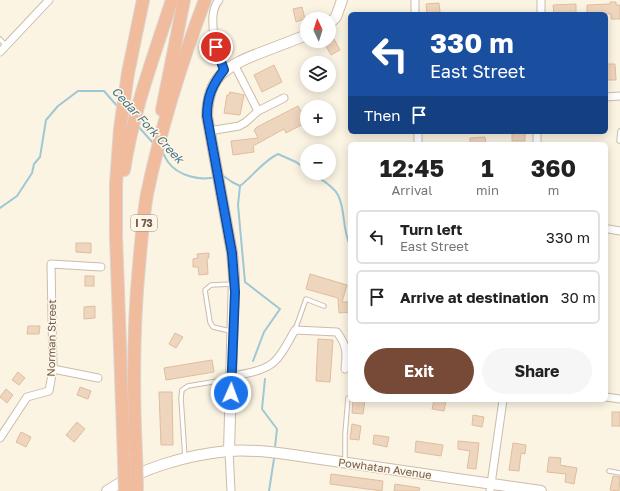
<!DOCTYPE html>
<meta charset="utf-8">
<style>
:root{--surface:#fff;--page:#f6f6f6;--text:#222;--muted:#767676;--line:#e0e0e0;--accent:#764a36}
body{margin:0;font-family:"Golos Text",sans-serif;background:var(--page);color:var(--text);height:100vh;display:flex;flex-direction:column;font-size:15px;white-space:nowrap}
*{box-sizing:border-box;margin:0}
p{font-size:13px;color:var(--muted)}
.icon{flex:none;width:22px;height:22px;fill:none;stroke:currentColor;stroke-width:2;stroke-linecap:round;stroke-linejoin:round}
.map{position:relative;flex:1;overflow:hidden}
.side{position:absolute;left:348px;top:142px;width:260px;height:260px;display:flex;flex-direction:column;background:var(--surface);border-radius:6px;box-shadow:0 2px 10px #0003}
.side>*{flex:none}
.top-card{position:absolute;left:348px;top:12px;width:260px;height:122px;border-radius:6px;box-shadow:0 2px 10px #0003;background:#1a4fa0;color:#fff;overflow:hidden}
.needle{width:26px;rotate:356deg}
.fabs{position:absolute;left:300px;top:12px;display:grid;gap:8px}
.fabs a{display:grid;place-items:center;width:36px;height:36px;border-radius:50%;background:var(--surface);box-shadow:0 2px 10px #0003;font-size:20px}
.pin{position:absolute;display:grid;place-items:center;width:34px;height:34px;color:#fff;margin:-17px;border:2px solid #fff;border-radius:50%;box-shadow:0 1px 4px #0007}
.me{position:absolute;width:44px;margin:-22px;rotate:2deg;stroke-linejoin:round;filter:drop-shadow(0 0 3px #0008)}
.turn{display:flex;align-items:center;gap:14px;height:84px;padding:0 16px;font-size:18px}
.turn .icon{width:52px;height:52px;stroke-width:2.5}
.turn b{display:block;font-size:28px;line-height:34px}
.then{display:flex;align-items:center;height:38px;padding:0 16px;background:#0003;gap:8px;font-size:15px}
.eta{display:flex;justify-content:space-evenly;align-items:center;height:68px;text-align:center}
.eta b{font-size:24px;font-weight:700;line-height:28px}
.cta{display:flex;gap:8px;margin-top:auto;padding:8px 16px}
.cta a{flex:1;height:46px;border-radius:24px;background:var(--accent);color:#fff;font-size:16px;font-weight:700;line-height:46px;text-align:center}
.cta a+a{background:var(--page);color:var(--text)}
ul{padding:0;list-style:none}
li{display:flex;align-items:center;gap:12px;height:54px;margin:0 8px 6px;padding:0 8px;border:2px solid var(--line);border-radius:6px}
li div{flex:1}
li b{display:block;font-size:15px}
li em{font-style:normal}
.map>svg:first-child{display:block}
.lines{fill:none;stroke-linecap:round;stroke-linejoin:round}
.stream{stroke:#a0c7d4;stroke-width:2}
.building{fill:#eed5bd;stroke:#e0bd9e}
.lane-casing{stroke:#cbbcaa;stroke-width:5.5}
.street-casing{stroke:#cbbcaa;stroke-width:9}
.secondary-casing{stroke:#cebca9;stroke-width:12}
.highway-casing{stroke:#dad5d0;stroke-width:14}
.lane{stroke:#fff;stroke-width:3.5}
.street{stroke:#fff;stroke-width:7}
.secondary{stroke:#fff;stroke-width:10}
.highway{stroke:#f1bb9e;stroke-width:12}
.highway-bridge-casing{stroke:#dad5d0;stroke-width:14;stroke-linecap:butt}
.highway-bridge{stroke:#f1bb9e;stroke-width:12}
.route-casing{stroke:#114b97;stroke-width:10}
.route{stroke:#1a73e8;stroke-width:7}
.labels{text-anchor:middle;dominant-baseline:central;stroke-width:3;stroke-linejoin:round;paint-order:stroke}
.shield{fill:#fef7e9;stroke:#9b8a7a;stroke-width:1}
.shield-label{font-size:10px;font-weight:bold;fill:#715c4b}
.street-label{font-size:11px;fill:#715c4b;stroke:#fef7e9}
.water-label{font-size:12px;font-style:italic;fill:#477483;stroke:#fef7e9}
</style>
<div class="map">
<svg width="620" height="491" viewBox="0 0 620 491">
<rect width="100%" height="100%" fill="#fbf4e3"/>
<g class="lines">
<g class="stream">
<path d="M137,125L154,144"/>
<path d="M162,151C164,155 166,159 168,162C178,176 200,181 216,177"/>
<path d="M312,173C320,179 334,186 338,195C346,211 342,230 350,245"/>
<path d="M222,175L232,182L240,186C253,176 263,161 278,154L296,162L307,170"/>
<path d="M240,186L238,205L245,282L280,309L264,332L253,361"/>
<path d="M0,208L17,196L32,173L34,164L40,157L46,120L58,106L78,91H104L118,107"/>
<path d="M265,379L262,409L277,429L275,447"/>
<path d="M269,491L274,459"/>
</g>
</g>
<g class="building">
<path d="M610,2H616V5H620V19H611V14H587V5L610,4Z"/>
<path d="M439,3L440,12L427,13L426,4Z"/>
<path d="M576,4V14H554L553,5Z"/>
<path d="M302,7L305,19L296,22L293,9Z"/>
<path d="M334,39L340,50L331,55L325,44Z"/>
<path d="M606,64H615L616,80H606Z"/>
<path d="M274,65L282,82L262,92L254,75Z"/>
<path d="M230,92L244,95L240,115L224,113L227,95H229Z"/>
<path d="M298,106L307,122L286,133L284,129L253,146L254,152L233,155L231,141L258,138L254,130L257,127Z"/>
<rect x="512" y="132" width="13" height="9"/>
<path d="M485,137L486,143L484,144H470V138Z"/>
<path d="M76,243H91V253L76,252Z"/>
<path d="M209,253V258H207L208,274L199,275L198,267H193V259L198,258L197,254Z"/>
<path d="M310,274L347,285L342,302H350V312L339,313L338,298L306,289Z"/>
<rect x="85" y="276" width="9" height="10"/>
<path d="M95,306V318L84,319V307Z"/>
<path d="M28,326H40L39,334H27Z"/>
<path d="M175,333L183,337L176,348L169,344Z"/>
<path d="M318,339L333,340L330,382L316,381Z"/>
<path d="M212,360L214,372L166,380L164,368Z"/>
<path d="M18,372L25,378L19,385L12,380Z"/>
<path d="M80,387L91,391L88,399L77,395Z"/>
<path d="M6,389L13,395L7,403L0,397Z"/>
<path d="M159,392H172L173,445H161Z"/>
<path d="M353,400H365L363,414L352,413Z"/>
<path d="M434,400H446L444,411L432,409Z"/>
<rect x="612" y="412" width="8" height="14"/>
<path d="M473,415L484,417L482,427L472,425Z"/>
<path d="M77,422L85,429L74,442L66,435Z"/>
<path d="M352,424L361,426L359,440L350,439Z"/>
<path d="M21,432L31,437L26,447L16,442Z"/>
<path d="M374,435L389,437L387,447L373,444Z"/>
<path d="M416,441L443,445L441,456L415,452Z"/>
<path d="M458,441L479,443L476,469L467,468L470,451L458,449Z"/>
<path d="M513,443L526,445L525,454L521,453L519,471L509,470Z"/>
<path d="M549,457L561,458L560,465L577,468L574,484L565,482L566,474L547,472Z"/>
<path d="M331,474L383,481L382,491L330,484Z"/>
<path d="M613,476L620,477L619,491L610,490Z"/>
<path d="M395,484L420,488L419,491H394Z"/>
</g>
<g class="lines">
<g class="lane-casing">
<g id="lane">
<path d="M0,39L6,46"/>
<path d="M619,141L620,131"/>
<path d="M295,330L306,299L324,306"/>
<path d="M230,331L213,327L210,322L205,290L211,285L233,284"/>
<path d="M185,458L181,398L182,390L188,386L230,379"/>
<path d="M345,461V434L348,398L350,397"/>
<path d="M609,471L620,473"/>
</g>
</g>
<g class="street-casing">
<g id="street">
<path d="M219,0C205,16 218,53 224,70"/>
<path d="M415,0V14"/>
<path d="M541,14V0"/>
<path d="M0,52L49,0"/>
<path d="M234,64L258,111"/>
<path d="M606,97L620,96"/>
<path d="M209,131L239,126L246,122L258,111L284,98"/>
<path d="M418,132V144"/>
<path d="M537,144V132"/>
<path d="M609,229L620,231"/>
<path d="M53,369L98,378"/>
<path d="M232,376C245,374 264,371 274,362C283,354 289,340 295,330L337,332C347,346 347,352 345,369"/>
<path d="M606,397L620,399"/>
<path d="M0,438L27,397L49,391L53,369L51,264L101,267"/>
<path d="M229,451L231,491"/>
<path d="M490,491L503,400"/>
</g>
</g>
<g class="secondary-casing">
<g id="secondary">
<path d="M329,24L336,17L342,0"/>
<path d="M229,451L234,276L232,253L207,116C208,76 226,66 260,53C276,47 291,41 307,35"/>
<path d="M107,491C141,468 187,455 228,451C249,449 272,452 293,455L541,491"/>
</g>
</g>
<g class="highway-casing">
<g id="highway">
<path d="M162,110L184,0"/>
<path d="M124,170C133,111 154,56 172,0"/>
<path d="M136,454C133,391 133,329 139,266C141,243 143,218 147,194C161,128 181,63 205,0"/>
<path d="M124,459L116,236V184L120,129L128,73L143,0"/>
</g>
</g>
<use href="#lane" class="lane"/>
<use href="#street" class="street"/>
<use href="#secondary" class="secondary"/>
<use href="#highway" class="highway"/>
<g class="highway-bridge-casing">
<g id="highway-bridge">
<path d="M136,454L137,491"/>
<path d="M124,459L125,491"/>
</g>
</g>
<use href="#highway-bridge" class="highway-bridge"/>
</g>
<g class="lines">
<g class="route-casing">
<path id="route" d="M216,47L224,70C212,85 207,97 207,116L232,253L235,292L231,393"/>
</g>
<use href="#route" class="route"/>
</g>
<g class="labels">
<rect class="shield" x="131" y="215" width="26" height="16" rx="3"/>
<g class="shield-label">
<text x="144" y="223">I 73</text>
</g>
<g class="street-label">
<text transform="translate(51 338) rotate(-89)">Norman Street</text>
<text transform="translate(385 468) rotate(8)">Powhatan Avenue</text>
</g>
<g class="water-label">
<text transform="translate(148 125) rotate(47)">Cedar Fork Creek</text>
</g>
</g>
</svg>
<div class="fabs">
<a><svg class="needle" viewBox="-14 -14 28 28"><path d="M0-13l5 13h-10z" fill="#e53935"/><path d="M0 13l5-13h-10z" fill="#767676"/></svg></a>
<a><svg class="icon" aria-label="layers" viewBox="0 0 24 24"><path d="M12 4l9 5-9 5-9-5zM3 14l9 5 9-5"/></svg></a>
<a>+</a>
<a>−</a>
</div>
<div class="pin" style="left:216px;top:47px;background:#d93025"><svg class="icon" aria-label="arrive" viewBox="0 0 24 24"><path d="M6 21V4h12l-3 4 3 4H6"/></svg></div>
<svg class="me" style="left:231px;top:393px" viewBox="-20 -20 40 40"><circle r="17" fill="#1a73e8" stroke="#fff" stroke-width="3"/><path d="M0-11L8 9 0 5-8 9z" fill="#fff"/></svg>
<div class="top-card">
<div class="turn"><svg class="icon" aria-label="left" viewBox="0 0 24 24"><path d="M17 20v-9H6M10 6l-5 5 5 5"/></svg><div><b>330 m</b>East Street</div></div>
<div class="then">Then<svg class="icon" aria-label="arrive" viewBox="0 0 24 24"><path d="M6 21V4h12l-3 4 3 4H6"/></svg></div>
</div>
<section class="side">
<div class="eta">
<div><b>12:45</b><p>Arrival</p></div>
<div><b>1</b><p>min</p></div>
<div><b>360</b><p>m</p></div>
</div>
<ul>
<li><svg class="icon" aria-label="left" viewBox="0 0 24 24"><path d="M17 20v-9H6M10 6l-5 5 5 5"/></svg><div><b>Turn left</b><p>East Street</p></div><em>330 m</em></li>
<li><svg class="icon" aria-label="arrive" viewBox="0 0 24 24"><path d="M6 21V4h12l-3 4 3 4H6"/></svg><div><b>Arrive at destination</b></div><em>30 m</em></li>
</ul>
<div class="cta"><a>Exit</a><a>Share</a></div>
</section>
</div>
